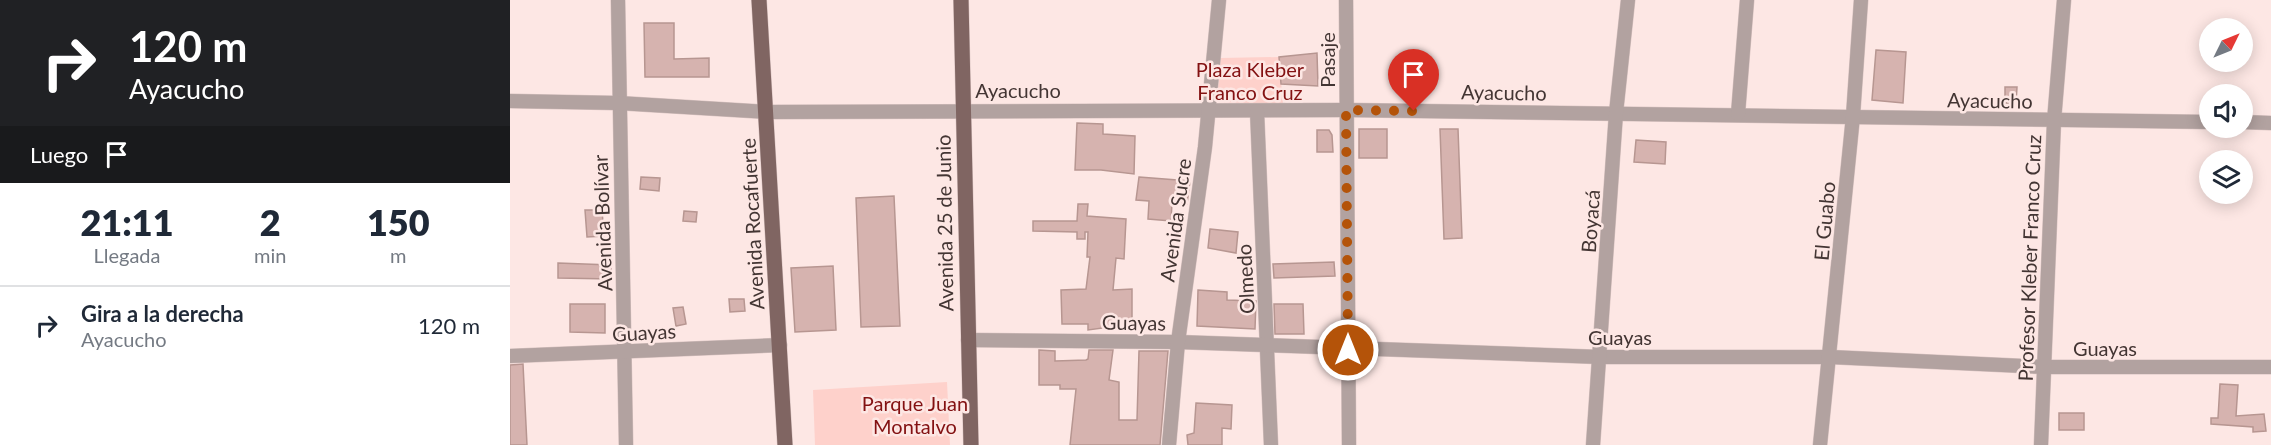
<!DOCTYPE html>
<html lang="es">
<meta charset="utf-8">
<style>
:root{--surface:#fff;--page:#f6f6f7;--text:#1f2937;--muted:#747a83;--line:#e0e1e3}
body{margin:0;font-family:Lato,sans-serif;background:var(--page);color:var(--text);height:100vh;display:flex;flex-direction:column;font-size:22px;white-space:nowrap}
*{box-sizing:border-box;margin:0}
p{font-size:20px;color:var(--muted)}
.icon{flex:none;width:33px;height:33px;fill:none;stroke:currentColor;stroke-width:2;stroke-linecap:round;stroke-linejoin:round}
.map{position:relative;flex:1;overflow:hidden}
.drawer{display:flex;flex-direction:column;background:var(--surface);width:510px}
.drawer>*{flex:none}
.banner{background:#202124;color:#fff;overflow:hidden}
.needle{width:39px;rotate:47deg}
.fabs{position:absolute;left:1689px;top:18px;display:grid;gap:12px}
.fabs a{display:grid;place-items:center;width:54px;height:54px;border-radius:50%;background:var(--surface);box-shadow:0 3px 15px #0003;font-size:30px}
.pin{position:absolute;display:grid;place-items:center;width:51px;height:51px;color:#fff;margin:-62px -26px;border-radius:50% 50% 50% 0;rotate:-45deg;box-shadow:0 0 6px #0007}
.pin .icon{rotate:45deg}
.me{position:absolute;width:66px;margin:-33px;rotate:0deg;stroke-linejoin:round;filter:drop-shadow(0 0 4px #0008)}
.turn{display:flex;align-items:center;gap:21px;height:126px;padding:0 30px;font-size:27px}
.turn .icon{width:78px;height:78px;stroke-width:2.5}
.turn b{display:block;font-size:42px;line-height:51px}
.then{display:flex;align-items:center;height:57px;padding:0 30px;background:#0003;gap:12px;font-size:22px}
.eta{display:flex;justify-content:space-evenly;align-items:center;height:102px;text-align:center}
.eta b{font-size:36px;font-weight:800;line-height:42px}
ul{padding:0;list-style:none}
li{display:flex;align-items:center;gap:18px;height:78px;padding:0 30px;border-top:2px solid var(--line)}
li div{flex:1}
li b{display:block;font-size:22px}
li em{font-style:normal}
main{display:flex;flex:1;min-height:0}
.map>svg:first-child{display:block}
.green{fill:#fed1cb}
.building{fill:#d6b3af;stroke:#b79691;stroke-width:1.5}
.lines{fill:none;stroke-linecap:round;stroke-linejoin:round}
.street-casing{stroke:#d8c3c1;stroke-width:15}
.primary-casing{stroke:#d8c3c1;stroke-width:16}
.street{stroke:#b2a2a0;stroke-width:14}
.primary{stroke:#806562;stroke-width:15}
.route{stroke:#b45309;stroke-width:10;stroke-dasharray:0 18}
.labels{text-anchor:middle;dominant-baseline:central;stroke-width:5;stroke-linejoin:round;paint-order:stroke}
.street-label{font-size:20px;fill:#433533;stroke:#fde7e4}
.park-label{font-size:20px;fill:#831112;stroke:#fde7e4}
</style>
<main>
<section class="drawer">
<div class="banner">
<div class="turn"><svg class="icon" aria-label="right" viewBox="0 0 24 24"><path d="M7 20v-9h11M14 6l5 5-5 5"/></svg><div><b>120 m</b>Ayacucho</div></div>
<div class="then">Luego<svg class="icon" aria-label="arrive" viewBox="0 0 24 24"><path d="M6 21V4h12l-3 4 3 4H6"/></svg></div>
</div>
<div class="eta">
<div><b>21:11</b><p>Llegada</p></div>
<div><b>2</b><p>min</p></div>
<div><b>150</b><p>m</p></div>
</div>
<ul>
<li><svg class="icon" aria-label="right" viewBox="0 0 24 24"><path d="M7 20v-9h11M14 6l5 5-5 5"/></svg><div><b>Gira a la derecha</b><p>Ayacucho</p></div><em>120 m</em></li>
</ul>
</section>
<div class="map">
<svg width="1761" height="445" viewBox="0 0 1761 445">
<rect width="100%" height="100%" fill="#fde7e4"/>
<g class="green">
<path d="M769,57L773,104L707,102L710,58Z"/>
<path d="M437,382L440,445H305L303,390Z"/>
</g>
<g class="building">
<path d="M134,23H164V59L199,58V77H135Z"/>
<path d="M1366,50L1396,52L1393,103L1362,100Z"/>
<path d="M807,53L808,86L771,84L769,57Z"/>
<path d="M1495,87H1507L1506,103H1495Z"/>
<path d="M567,123L593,124V134L625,136L624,174L591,170H565Z"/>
<rect x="849" y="129" width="28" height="29"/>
<path d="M930,129H948L952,238L934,239Z"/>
<path d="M807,130H819L822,135L823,152H807Z"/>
<path d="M1126,140L1156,142L1155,164L1124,162Z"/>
<path d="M131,177L150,178L149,191L130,189Z"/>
<path d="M629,177L680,181L677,204L662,203L661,221L638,219L639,201L626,200Z"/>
<path d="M384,196L390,326L351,327L346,198Z"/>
<path d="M568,204H578L577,216L616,219L614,259L606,258L603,290L622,289V324L578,330V324H552L551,290L576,289L580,257H577L578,232H575V239H567V232L523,231V221H567Z"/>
<path d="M75,210H92L94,236L77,237Z"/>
<path d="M174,211L187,212L186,222L173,221Z"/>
<path d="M700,229L728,232L726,253L698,248Z"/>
<path d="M824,262L825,276L764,278L763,264Z"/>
<path d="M48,263L101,265V279L48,278Z"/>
<path d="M323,266L326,330L285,332L281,268Z"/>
<path d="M688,290L717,292V300L746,301L745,329L687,326Z"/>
<path d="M219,299H234L235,311L220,312Z"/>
<path d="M60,304H95V333L60,332Z"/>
<path d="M764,304H793L794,334H765Z"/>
<path d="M173,307L176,324L166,326L163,308Z"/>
<path d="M529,350L545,351V361L576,360L578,359L579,350H603L599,380L609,382V420H627L629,351H658L650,445H560L566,389H550V385H529Z"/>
<path d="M13,364L17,445H0V365Z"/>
<path d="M1710,384L1728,385L1726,416L1754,414L1756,431L1743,432V427L1701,424V418H1708Z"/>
<path d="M686,403L722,405L721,429L712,428V445H678L677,435L684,433Z"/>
<rect x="1549" y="413" width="25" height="17"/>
</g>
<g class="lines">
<g class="street-casing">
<g id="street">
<path d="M108,0L116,445"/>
<path d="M836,0L839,445"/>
<path d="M0,101L108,103L257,112L836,110L1700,122"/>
<path d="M747,111L761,445"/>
<path d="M1228,114L1237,0"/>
<path d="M1732,122L1761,123"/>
<path d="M458,340L668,342L1090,357H1320L1535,367H1761"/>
<path d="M0,356L270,345"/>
<path d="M659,445L668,342L695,147L709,0"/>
<path d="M1083,445L1106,113L1118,0"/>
<path d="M1310,445L1343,116L1351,0"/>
<path d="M1531,445L1544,121L1554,0"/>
</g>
</g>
<g class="primary-casing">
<g id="primary">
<path d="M249,0L275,445"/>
<path d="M451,0L461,445"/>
</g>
</g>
<use href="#street" class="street"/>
<use href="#primary" class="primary"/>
</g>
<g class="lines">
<path class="route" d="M838,350L836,110L904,111"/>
</g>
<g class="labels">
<g class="street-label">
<text transform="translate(817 60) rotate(-90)">Pasaje</text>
<text x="508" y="90">Ayacucho</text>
<text transform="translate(994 92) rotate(1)">Ayacucho</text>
<text transform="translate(1480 100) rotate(1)">Ayacucho</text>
<text transform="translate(665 220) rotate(-82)">Avenida Sucre</text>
<text transform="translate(1080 221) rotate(-86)">Boyacá</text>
<text transform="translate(1314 221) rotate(-85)">El Guabo</text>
<text transform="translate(92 223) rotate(-92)">Avenida Bolívar</text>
<text transform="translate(434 223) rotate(-91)">Avenida 25 de Junio</text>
<text transform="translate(242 224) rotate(-93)">Avenida Rocafuerte</text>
<text transform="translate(1519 258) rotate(-88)">Profesor Kleber Franco Cruz</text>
<text transform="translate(735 279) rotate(-93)">Olmedo</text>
<text transform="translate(624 322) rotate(1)">Guayas</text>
<text transform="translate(134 332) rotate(-3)">Guayas</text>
<text x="1110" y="337">Guayas</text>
<text x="1595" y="348">Guayas</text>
</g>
<g class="park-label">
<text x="740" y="69">Plaza Kleber<tspan x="740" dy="23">Franco Cruz</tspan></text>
<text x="405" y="403">Parque Juan<tspan x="405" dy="23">Montalvo</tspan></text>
</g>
</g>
</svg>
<div class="fabs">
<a><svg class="needle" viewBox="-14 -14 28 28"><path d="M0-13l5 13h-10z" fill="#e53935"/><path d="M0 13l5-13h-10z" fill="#747a83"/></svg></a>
<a><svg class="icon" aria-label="sound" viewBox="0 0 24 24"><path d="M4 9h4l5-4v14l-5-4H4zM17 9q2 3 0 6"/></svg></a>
<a><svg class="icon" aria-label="layers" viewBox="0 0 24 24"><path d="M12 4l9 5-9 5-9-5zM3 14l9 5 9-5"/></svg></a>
</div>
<div class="pin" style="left:904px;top:111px;background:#d93025"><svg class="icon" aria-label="arrive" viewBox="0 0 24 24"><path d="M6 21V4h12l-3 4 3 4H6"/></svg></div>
<svg class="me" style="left:838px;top:350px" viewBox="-20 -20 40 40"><circle r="17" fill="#b45309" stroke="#fff" stroke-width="3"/><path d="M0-11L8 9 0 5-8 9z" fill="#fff"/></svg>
</div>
</main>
